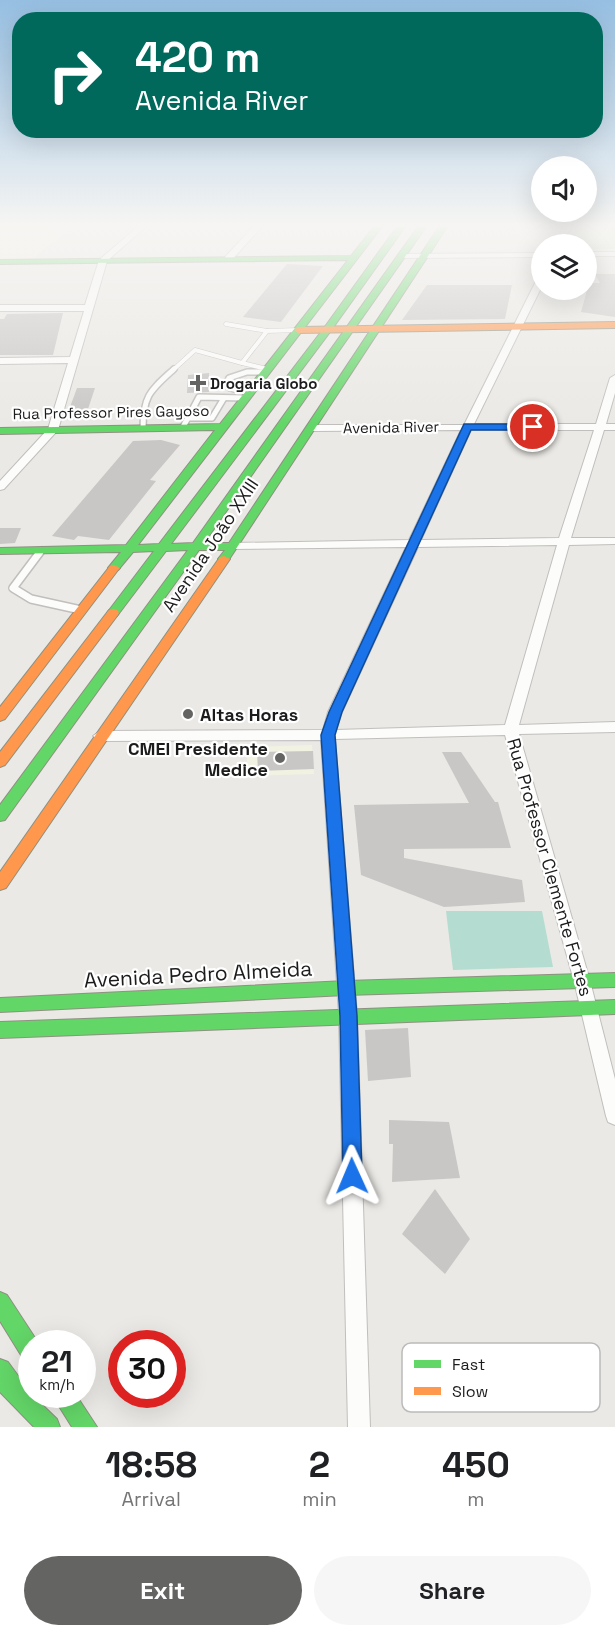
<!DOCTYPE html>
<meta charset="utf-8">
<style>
:root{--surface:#fff;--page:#f6f6f6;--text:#202124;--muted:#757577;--accent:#646462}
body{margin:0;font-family:"Space Grotesk",sans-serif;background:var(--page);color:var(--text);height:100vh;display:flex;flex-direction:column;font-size:22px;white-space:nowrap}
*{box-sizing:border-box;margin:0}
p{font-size:20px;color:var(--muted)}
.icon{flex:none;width:33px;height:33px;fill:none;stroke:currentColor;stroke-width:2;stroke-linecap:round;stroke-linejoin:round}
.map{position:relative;height:1427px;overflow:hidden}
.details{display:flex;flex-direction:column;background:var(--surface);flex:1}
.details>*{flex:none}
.banner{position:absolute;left:12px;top:12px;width:591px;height:126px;border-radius:24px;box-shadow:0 6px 24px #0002;background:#00695c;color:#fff;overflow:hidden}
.buttons{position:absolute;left:531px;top:156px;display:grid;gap:12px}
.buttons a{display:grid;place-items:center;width:66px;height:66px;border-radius:50%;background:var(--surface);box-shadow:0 6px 24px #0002;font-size:30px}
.speed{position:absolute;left:18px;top:1330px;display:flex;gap:12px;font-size:30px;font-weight:700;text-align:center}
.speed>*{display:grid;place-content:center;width:78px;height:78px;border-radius:50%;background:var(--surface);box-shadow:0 6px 24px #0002;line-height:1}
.speed small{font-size:15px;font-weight:400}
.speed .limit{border:9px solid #d22;background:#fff;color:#111}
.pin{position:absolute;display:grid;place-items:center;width:51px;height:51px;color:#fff;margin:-26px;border:3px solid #fff;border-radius:50%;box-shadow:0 2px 6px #0007}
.me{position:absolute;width:66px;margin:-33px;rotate:359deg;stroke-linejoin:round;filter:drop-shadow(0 0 4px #0008)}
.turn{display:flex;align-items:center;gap:21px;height:126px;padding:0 24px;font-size:27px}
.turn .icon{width:78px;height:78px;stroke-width:2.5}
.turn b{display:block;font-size:42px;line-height:51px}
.eta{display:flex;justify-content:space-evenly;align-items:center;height:102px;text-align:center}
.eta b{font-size:36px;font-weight:700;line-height:42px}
.cta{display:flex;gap:12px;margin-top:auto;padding:12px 24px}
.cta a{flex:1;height:69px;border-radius:36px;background:var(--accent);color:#fff;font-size:24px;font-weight:700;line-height:69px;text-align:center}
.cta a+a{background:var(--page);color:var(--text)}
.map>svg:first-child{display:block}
.education{fill:#f1f2e1}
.grass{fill:#d3e4c7}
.pitch{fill:#b5dcd0}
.building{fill:#c8c7c5}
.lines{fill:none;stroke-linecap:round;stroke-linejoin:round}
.lane-far2-casing{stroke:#c0bfbd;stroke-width:5}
.lane-far1-casing{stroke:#c0bfbd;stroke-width:8}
.lane-casing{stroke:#c0bfbd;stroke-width:10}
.street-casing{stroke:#c0bfbd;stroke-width:2}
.fast-casing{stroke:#8e9180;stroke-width:2}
.slow-casing{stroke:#8e9180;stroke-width:2}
.lane-far2{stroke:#fcfcfb;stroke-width:4}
.lane-far1{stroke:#fcfcfb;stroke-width:5}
.lane{stroke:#fcfcfb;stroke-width:7}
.street{fill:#fcfcfb;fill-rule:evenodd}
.fast{fill:#63d668;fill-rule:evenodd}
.slow{fill:#ff974d;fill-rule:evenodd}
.route{fill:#1a73e8;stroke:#114b97;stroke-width:1.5}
.poi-dot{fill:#646462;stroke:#fff;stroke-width:2}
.labels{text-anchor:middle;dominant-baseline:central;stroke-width:4.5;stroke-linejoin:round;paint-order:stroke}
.far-poi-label{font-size:15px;font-weight:bold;fill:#1c1c1c;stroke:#fff;text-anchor:start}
.far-street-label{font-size:15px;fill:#1c1c1c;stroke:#fff}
.street-label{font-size:18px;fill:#1c1c1c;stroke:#fff}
.poi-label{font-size:18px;font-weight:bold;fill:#1c1c1c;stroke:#fff;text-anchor:start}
.near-street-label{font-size:21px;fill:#1c1c1c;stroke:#fff}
.key{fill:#fff;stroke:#bbb;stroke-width:1.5}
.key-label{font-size:16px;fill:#1c1c1c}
</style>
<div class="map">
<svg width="615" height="1427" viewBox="0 0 615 1427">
<rect width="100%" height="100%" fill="#eae9e5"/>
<g class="education">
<path d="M0,224H76L32,259H0Z"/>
<path d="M312,745L314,774L247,776V747Z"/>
</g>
<path class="grass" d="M579,224H615V249H587L586,244H569Z"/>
<path class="pitch" d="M446,911H542L553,967L453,970Z"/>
<g class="building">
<path d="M287,264L323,266L281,322L243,317Z"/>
<path d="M595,274H615V317L581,312L589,283H600Z"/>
<path d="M427,285H512L505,319L402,320Z"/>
<path d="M63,313L53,355H0V319H4L7,314Z"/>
<path d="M209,373V392L187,393L188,375Z"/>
<path d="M77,388H95L86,415H67Z"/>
<path d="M161,440L180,445L150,480L156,481L109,540L78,536L74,540L52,536L133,441Z"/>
<path d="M0,528H21L15,543L0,544Z"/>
<path d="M313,751L314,769L258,771L257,752Z"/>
<path d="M442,752H461L495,802H498L511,848L404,849V858L522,880L525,902L444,907L361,875L354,805L469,803Z"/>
<path d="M408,1028L411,1077L368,1081L365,1030Z"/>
<path d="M389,1120L449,1122L460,1178L392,1182L393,1144H389Z"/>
<path d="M435,1189L470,1239L445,1274L402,1234Z"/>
</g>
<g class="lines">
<g class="lane-far2-casing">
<g id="lane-far2">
<path d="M226,324L267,331L298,330"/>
<path d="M267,331L242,363L267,369"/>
<path d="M172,371L195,350L242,363"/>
</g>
</g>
<g class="lane-far1-casing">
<g id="lane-far1">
<path d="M249,393L230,388L226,384L229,378L247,372H264"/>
<path d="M188,418H212L224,398"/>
<path d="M183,427L199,397L245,398"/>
<path d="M143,428C143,395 151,390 174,369"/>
<path d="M39,554L42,550"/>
</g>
</g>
<g class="lane-casing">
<path id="lane" d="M40,552L13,588L31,599L81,610"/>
</g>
<g class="street-casing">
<g id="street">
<path d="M141,224H149L107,261L58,430L4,489L0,490V481L48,429L68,363L0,364V358L70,357L84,311H0V305H85L99,260Z"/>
<path d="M256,224H264L231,261H225V257Z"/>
<path d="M565,224H573L561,244H555Z"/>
<rect x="586" y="252" width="29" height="4"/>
<path d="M542,253V257L402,258L398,256L402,254Z"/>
<path d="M539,275H542V286L474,424H596L610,378L615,375V393L606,424H615V430H604L571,538H615V544L569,545L519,725L615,722V732L519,734L590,981L615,1079V1125L608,1122L606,1116L574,981L505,735L335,739L357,1015L370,1427H348L339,1015L321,740L100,741L93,736L100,731L323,730L328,712L406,547L232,549L226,546L232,543L409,540L461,430L312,431L307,428L312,425H464ZM471,430H594L559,538L421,540ZM557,545L505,725L336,730L342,712L418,547Z"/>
</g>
</g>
<g class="fast-casing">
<g id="fast">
<path d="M376,224H384L138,545L159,544L324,328L399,224H407L330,332L171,544L193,543L420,224H428L204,543H229L441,224H449L228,561L224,562L218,559L225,550H199L5,820L0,821V805L188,550L166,551L117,616L113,617L107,613L154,551L133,552L118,570L114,571L108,568L121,552L0,554V548L126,545L215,430L0,434V428L220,424L348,260L0,264V260L351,256Z"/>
<path d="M615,973V987L346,995L0,1012V998L346,981Z"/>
<path d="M615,1000V1014L0,1038V1022Z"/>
<path d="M0,1292L7,1295L39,1344H32V1363L24,1360L0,1321Z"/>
<path d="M0,1359L8,1362L32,1395L57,1419L60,1427H34L0,1392Z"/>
<path d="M52,1395H76L97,1427H72Z"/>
</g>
</g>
<g class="slow-casing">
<g id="slow">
<path d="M615,322V328L298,333L294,330L298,327Z"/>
<path d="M224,556L230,559L6,888L0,890V872L220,557Z"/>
<path d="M114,565L120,568L118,570L5,719L0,721V707L110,566Z"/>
<path d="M113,609L117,610L119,613L117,616L5,765L0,767V752L109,610Z"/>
</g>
</g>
<use href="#lane-far2" class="lane-far2"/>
<use href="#lane-far1" class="lane-far1"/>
<use href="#lane" class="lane"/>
<use href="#street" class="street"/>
<use href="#fast" class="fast"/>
<use href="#slow" class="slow"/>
</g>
<linearGradient id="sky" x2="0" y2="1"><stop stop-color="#96bfe2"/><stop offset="0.53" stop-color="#f6f5f3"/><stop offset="1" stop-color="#f6f5f3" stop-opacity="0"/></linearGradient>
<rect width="615" height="424" fill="url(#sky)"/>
<path class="route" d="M464,424H533L538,427L533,430H471L342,712L335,735L357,1016L362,1176L359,1182L352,1185L346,1182L343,1176L340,1016L321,735L329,712Z"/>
<g class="poi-dot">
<path d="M195 374h6v6h6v6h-6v6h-6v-6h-6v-6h6z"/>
<circle cx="188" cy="714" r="6"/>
<circle cx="280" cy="758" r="6"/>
</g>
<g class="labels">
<g class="far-poi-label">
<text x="210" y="383">Drogaria Globo</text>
</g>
<g class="far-street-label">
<text transform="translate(111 412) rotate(-1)">Rua Professor Pires Gayoso</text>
<text transform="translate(391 427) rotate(-1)">Avenida River</text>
</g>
<g class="street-label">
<text transform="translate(210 545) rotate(-56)">Avenida João XXIII</text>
<text transform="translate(550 867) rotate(74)">Rua Professor Clemente Fortes</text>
</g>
<g class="poi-label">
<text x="200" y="714">Altas Horas</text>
<text x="268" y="748" text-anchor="end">CMEI Presidente<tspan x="268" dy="21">Medice</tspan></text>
</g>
<g class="near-street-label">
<text transform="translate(198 974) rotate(-3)">Avenida Pedro Almeida</text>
</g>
</g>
<rect x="402" y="1343" width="198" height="69" rx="9" class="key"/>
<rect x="414" y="1360" width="27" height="8" fill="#63d668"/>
<rect x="414" y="1387" width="27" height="8" fill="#ff974d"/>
<g class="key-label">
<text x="452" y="1370">Fast</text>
<text x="452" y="1397">Slow</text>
</g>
</svg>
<div class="buttons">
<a><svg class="icon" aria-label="sound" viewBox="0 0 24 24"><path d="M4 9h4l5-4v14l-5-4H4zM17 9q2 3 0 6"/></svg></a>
<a><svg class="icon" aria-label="layers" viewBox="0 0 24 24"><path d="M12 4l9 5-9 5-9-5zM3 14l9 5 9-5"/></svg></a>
</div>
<div class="speed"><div>21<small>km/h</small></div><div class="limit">30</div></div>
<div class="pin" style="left:533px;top:427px;background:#d93025"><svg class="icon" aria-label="arrive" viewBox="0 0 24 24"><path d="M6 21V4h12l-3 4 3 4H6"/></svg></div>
<svg class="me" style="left:352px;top:1176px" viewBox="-20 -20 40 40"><path d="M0-17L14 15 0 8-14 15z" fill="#1a73e8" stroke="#fff" stroke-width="4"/></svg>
<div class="banner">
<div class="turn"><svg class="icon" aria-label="right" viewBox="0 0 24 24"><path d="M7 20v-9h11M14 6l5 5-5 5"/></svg><div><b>420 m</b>Avenida River</div></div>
</div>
</div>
<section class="details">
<div class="eta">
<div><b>18:58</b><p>Arrival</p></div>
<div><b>2</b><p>min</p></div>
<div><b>450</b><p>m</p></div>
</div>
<div class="cta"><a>Exit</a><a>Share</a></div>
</section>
